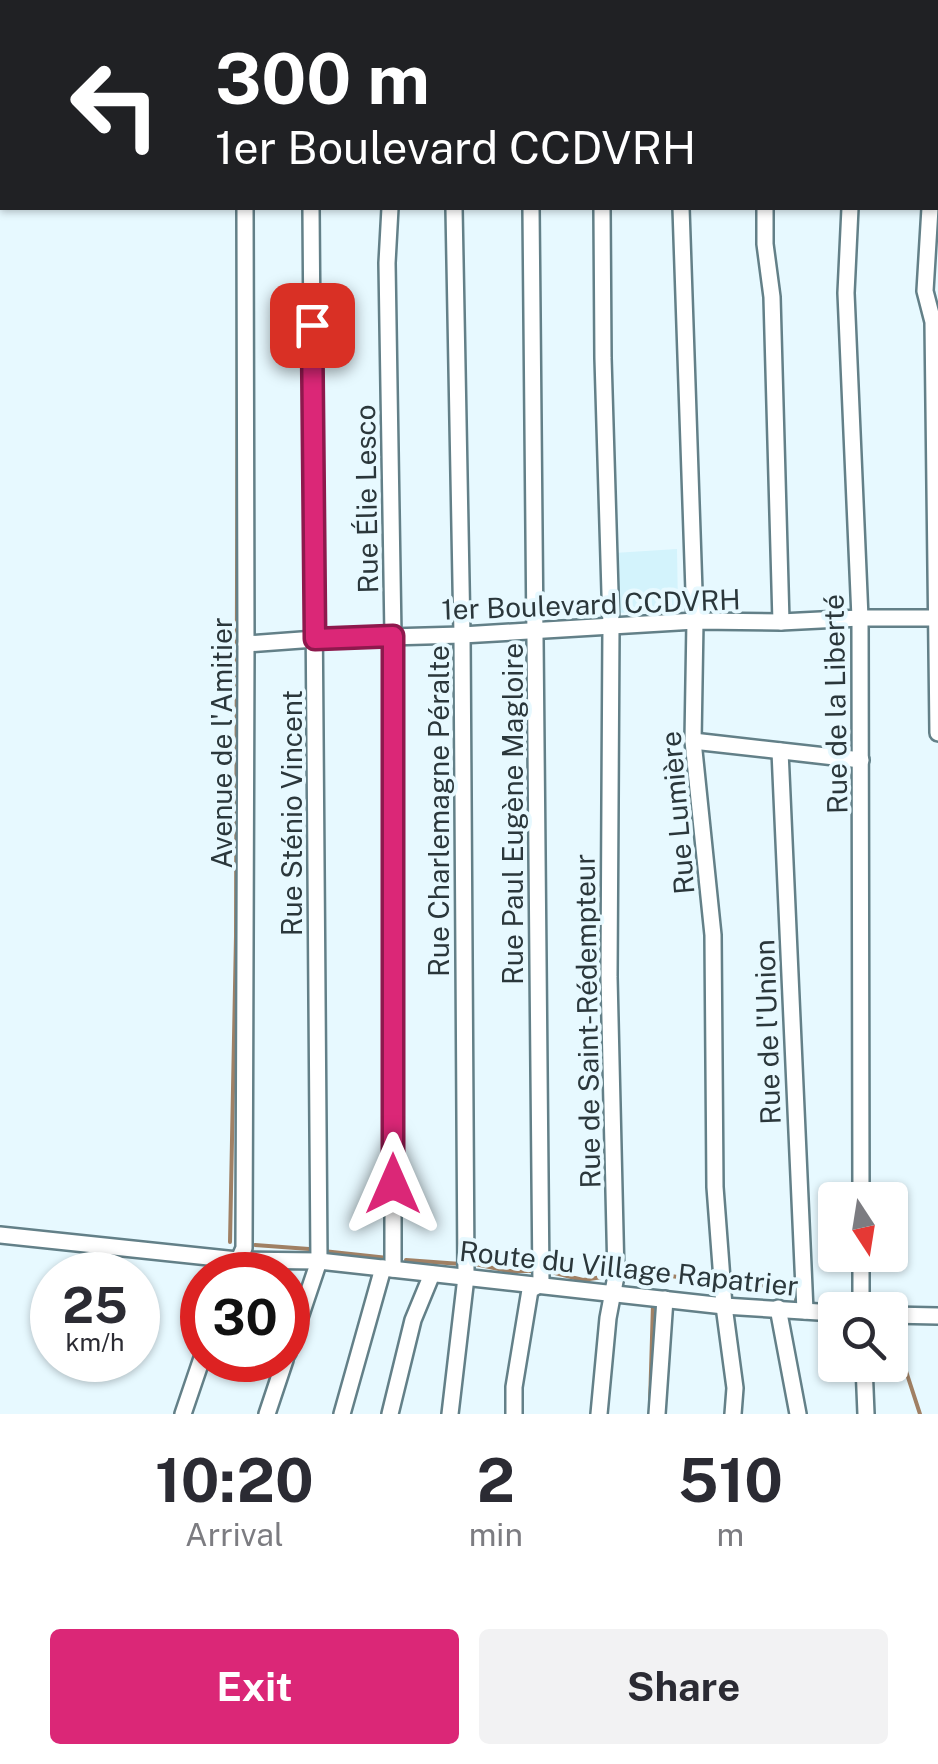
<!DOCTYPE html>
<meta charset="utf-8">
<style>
:root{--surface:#fff;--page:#f2f2f3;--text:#2b2b33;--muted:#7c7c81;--accent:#db2777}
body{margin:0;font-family:"Public Sans",sans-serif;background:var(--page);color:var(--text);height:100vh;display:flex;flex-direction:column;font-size:38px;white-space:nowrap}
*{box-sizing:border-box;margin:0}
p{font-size:32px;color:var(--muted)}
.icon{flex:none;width:55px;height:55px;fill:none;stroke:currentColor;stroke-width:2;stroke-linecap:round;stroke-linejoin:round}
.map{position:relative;height:1414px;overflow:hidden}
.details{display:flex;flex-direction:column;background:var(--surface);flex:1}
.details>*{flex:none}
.guide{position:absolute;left:0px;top:0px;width:940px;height:210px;box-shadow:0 2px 8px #0004;background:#202124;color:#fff;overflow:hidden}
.needle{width:65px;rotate:168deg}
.controls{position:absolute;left:818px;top:1182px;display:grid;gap:20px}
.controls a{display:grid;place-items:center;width:90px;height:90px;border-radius:10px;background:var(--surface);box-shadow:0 2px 8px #0004;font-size:50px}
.speed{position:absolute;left:30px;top:1252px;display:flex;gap:20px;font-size:50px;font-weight:700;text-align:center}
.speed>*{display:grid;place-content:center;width:130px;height:130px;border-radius:50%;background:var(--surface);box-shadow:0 2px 8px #0004;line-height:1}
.speed small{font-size:25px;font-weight:400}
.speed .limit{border:15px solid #d22;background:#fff;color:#111}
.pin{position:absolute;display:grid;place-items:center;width:85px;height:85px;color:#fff;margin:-42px;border-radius:20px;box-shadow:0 5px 15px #0006}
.me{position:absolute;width:110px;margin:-55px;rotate:0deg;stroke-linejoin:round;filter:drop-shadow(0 0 8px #0008)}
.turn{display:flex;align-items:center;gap:35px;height:210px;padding:0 50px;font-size:45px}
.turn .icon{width:130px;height:130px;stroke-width:2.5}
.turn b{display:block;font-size:70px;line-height:85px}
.eta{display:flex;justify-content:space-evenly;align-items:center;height:170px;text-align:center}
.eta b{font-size:60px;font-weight:700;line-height:70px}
.primary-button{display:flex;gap:20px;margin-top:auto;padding:20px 50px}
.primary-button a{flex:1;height:115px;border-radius:10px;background:var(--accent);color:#fff;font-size:40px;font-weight:700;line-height:115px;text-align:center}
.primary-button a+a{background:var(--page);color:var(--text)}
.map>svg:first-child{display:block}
.built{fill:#d3f3fc}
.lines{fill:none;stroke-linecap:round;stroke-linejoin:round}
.stream{stroke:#a08064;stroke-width:4}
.street-casing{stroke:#638088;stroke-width:20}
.street{stroke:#fff;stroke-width:15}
.route-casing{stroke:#8e194d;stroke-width:25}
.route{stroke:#db2777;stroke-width:18}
.labels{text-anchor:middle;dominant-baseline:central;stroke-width:8;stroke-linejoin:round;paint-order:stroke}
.street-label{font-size:28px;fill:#2b373b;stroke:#e7f9ff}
</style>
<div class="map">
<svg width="938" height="1414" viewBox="0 0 938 1414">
<rect width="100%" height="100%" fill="#e7f9ff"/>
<path class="built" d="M677,549L678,610L616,613L614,553Z"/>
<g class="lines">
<g class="stream">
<path d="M274,2L282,0"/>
<path d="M0,98L2,97"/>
<path d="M0,118L2,117"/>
<path d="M230,1242L236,936L238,232"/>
<path d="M255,1245L309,1249"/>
<path d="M323,1251L388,1258"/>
<path d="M406,1260L461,1264"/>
<path d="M475,1264L508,1271H534"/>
<path d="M555,1273L583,1280L609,1276"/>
<path d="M622,1277L637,1279L641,1272L715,1282"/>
<path d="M728,1283L799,1288L796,1301"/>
<path d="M868,1305L878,1310"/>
<path d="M890,1322L920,1414"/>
<path d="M650,1404L653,1304"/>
</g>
<g class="street-casing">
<g id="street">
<path d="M379,0V2"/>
<path d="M450,0V2"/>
<path d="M525,0V2"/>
<path d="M601,0V2"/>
<path d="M674,0V2"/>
<path d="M759,0V2"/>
<path d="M838,0V2"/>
<path d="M918,0V2"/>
<path d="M319,2L329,0"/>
<path d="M0,109L2,108"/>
<path d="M390,208L387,263L393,636V1269"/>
<path d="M681,208L695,621L693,741L713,935L715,1187L724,1306L735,1388L733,1414"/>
<path d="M765,208V244L772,297L781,622"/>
<path d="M850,208L846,293L860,618L861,1200"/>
<path d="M930,208L925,291L933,322L938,733"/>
<path d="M246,644L315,639L462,635L695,621L781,622L860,618H938"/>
<path d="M693,741L861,760"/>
<path d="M780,751L805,1311"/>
<path d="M0,1235L237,1260L319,1261L724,1306L835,1313"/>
<path d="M861,1255V1310"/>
<path d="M232,1275L244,1248L246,644L245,208"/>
<path d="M778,1308L798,1414"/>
<path d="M890,1315L938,1316"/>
<path d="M288,1353L319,1261L311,208"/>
<path d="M864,1365L866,1414"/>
<path d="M183,1414L202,1358"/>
<path d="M267,1414L285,1360"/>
<path d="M342,1414L383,1268"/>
<path d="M390,1414L413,1320L432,1274"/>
<path d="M450,1414L466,1277L462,635L454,208"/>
<path d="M514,1414V1387L530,1290L541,1284L531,208"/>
<path d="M599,1414L608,1318L616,1276L609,977L611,626L603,358L602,208"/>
<path d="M657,1414L665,1299"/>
</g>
</g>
<use href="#street" class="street"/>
</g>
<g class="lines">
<g class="route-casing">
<path id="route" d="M312,325L315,639L393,636V1184"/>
</g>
<use href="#route" class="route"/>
</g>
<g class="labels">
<g class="street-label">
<text transform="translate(366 499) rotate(-91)">Rue Élie Lesco</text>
<text transform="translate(591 604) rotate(-2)">1er Boulevard CCDVRH</text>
<text transform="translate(835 704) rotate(-91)">Rue de la Liberté</text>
<text transform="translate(221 743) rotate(-90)">Avenue de l'Amitier</text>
<text transform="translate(438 811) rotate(-90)">Rue Charlemagne Péralte</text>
<text transform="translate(291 813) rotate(-90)">Rue Sténio Vincent</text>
<text transform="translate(677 813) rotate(-95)">Rue Lumière</text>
<text transform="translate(512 814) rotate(-90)">Rue Paul Eugène Magloire</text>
<text transform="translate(587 1021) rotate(-91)">Rue de Saint-Rédempteur</text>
<text transform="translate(767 1032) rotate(-92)">Rue de l'Union</text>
<text transform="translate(629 1268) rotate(6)">Route du Village Rapatrier</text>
</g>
</g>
</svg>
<div class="controls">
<a><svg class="needle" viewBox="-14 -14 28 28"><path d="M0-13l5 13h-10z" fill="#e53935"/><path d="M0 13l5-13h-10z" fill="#7c7c81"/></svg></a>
<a><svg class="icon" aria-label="search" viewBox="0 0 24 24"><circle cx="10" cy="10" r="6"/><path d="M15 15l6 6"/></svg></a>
</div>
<div class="speed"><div>25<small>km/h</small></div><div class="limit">30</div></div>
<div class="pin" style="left:312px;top:325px;background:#d93025"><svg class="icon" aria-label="arrive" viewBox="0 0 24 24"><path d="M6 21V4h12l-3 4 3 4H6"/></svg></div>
<svg class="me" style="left:393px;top:1184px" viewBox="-20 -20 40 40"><path d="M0-17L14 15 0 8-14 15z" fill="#db2777" stroke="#fff" stroke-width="4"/></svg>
<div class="guide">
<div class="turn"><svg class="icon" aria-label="left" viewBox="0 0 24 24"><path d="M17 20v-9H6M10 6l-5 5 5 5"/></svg><div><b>300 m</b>1er Boulevard CCDVRH</div></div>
</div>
</div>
<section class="details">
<div class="eta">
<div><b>10:20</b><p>Arrival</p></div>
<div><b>2</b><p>min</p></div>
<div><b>510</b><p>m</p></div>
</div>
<div class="primary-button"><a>Exit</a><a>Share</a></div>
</section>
